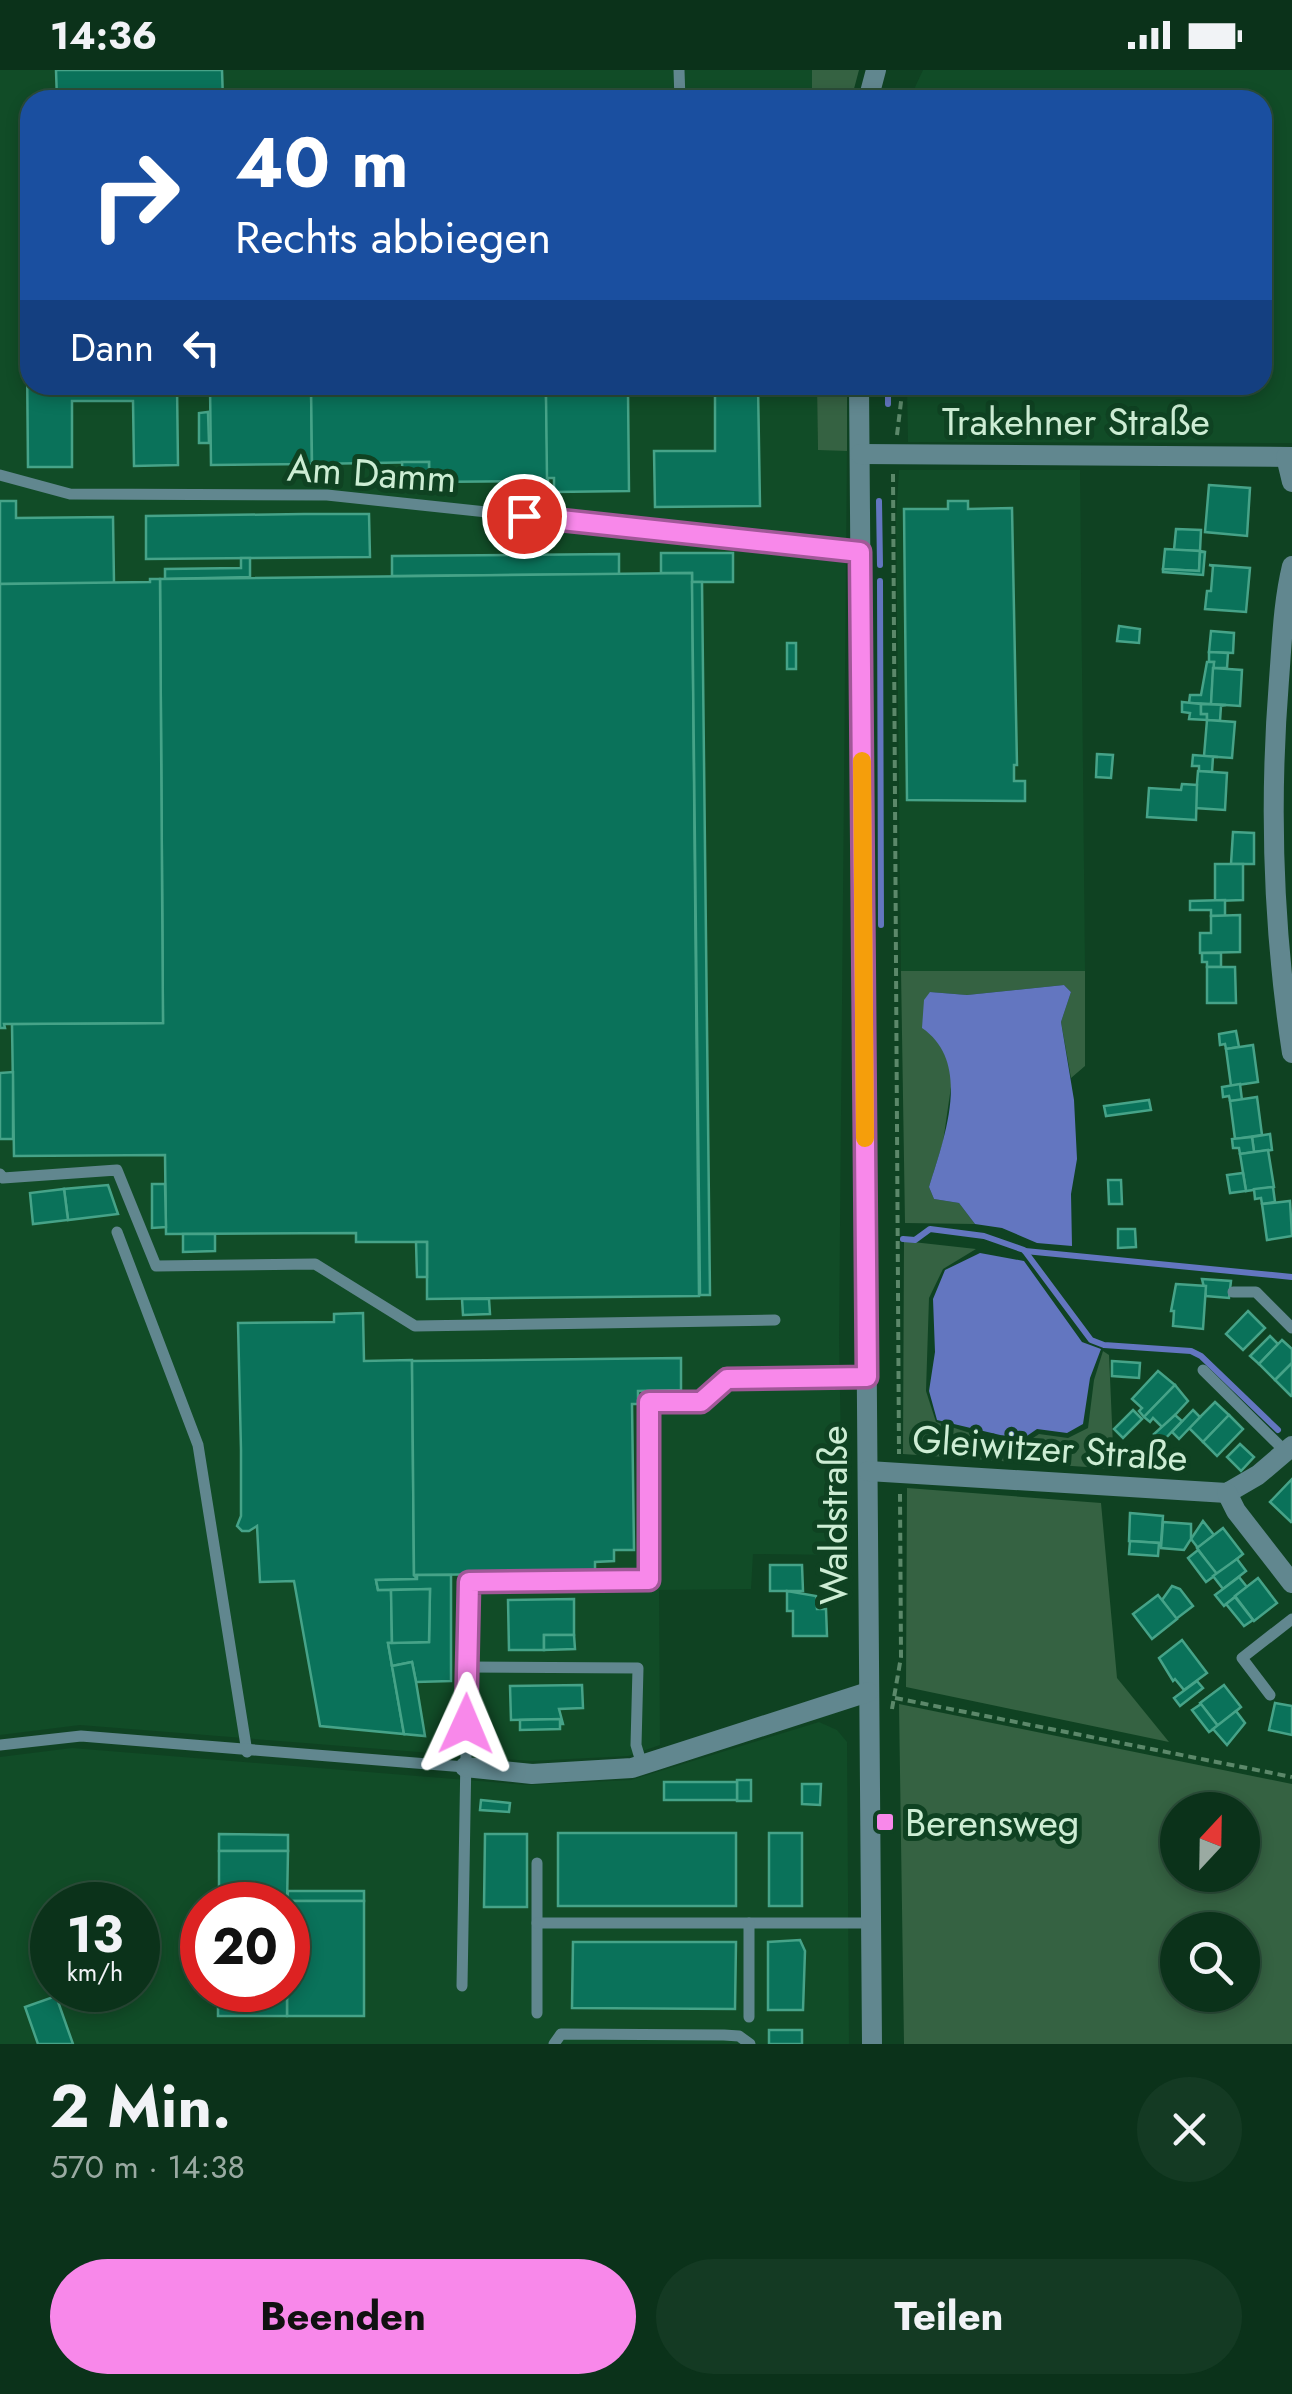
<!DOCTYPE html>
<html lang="de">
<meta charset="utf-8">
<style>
:root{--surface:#0b321a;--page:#143a23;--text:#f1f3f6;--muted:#9aaaa2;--line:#2b4d39;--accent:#f888ea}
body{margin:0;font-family:Jost,sans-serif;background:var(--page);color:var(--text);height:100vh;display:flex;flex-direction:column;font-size:38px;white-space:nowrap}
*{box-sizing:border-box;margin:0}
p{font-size:32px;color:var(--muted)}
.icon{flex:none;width:55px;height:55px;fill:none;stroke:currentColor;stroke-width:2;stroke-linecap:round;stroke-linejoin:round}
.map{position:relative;height:1974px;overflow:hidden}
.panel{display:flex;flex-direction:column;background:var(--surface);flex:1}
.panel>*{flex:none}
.hud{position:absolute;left:20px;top:20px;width:1252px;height:305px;border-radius:30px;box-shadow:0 5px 15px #0003,0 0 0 2px var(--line);background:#1a4fa0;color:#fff;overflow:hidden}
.needle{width:65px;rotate:22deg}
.fabs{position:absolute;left:1160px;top:1722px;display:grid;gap:20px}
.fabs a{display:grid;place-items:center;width:100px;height:100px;border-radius:50%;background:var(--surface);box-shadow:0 5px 15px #0003,0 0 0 2px var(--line);font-size:50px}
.speed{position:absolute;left:30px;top:1812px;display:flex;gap:20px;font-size:50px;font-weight:700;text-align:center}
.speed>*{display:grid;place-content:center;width:130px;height:130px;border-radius:50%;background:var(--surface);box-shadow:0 5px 15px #0003,0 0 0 2px var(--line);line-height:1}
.speed small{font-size:25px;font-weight:400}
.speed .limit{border:15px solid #d22;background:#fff;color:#111}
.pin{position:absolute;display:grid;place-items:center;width:85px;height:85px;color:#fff;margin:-42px;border:5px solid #fff;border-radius:50%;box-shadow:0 2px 10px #0007}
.me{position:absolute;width:110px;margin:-55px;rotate:1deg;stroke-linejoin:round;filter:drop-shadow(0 0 8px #0008)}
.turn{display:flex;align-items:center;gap:35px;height:210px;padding:0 50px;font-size:45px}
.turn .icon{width:130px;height:130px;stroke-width:2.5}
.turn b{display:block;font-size:70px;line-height:85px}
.then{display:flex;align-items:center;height:95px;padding:0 50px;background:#0003;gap:20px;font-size:38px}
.round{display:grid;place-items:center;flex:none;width:105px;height:105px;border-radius:52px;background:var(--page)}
.summary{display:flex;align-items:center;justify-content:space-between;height:170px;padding:0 50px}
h1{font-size:60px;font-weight:700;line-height:75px}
.cta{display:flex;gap:20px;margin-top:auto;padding:20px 50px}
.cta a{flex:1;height:115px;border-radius:60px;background:var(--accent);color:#111;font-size:40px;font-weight:700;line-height:115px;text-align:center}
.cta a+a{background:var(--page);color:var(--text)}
.status{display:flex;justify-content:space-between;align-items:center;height:70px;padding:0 50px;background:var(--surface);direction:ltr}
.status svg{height:28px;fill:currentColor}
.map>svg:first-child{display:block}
.built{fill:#114c27;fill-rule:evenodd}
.green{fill:#356242;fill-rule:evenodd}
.water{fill:#6376c0}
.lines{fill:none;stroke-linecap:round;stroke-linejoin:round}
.stream{stroke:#6376c0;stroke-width:6}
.building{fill:#0a725a;stroke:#46a388;stroke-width:2.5}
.path{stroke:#5c886a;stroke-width:4;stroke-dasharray:8 5;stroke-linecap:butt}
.lane{stroke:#61878f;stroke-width:11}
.street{stroke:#61878f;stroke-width:20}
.route-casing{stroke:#a15898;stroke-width:25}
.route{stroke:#f888ea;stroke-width:18}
.slow{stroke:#f59e0b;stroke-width:18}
.poi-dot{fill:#f888ea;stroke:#0f4222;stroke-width:4}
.labels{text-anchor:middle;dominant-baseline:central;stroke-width:10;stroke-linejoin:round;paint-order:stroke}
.street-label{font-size:38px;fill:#cdedd4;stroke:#0f4222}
.poi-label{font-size:38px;fill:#cdedd4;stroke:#0f4222;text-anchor:start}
</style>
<div class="status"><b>14:36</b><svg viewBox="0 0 49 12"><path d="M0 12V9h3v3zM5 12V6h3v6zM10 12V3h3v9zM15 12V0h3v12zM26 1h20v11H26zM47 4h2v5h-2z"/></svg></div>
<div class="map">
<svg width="1292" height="1974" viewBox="0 0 1292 1974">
<rect width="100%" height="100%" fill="#0f4222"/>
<g class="built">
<path d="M0,0H812V30H30V315H817L818,379L847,381L839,1268L843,1485L753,1484L751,1519L659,1520L660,1675L628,1686L531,1691L80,1655L0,1665Z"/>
<path d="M923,0H1292V373L908,372L907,315H1262V30H909Z"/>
<path d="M899,400H1080L1085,901H901L896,450Z"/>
<path d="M819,1652L837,1660L847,1672L849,1974H0V1687L72,1678L528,1715L631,1710ZM52,1835H138V1920H52ZM202,1835H288V1920H202Z"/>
</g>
<g class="green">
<path d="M812,0H859L851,30H812Z"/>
<path d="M817,315H847V381L818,380Z"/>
<path d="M901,901H1085V996L1071,1008L1061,952L1071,922L1064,915L967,925L930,922L936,968L947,985L952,1010L943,1072L929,1117L934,1129L959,1133L975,1154L905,1153Z"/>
<path d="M904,1171L976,1179L943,1199L929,1228L926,1321L936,1352L998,1372L1024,1374L1039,1364L1068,1368L1088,1358L1094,1310L1103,1281L1109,1285L1114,1399L903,1384Z"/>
<path d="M907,1418L1101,1433L1117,1608L1169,1672L906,1617Z"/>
<path d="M899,1634L1292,1714V1974H904ZM1242,1740V1805H1178V1740ZM1242,1860V1925H1178V1860Z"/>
</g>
<g class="water">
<path d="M1064,915L1071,922L1061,952L1074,1030L1077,1089L1071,1124L1072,1176L1037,1173L1002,1158L975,1154L959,1133L934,1129L929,1117C944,1068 973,993 922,958L924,930L930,922L967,925Z"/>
<path d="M980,1183L1024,1191L1082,1272L1101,1279L1090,1308L1083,1354L1067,1363L1037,1359L1021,1370L937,1350L929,1321L935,1282L933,1229L945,1200Z"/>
</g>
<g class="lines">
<g class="stream">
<path d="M888,315V334"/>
<path d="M879,431L880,495"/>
<path d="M880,511L881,855"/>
<path d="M903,1169L915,1170L930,1159L984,1166L1024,1180L1091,1270L1104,1275L1191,1281L1201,1286L1278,1360"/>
<path d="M1025,1181L1292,1207"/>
</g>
</g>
<g class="building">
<path d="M56,0H222L223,30H57Z"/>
<path d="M27,288H30V315H177L178,395L134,396L133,331H72V397H28Z"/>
<path d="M210,315H311L312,394L211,395Z"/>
<path d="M311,315H613V324L546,325L548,411L429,412V392L312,394Z"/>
<path d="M613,315H621L622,321H628L629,421L554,422V408H547L546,325L613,324Z"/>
<path d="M715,315H758L760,436L655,437L654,381H715Z"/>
<path d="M208,342L209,373H199V343Z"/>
<path d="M1008,357V363L959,364V358Z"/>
<path d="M402,392H429V412L403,413Z"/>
<path d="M1209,415L1250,418L1247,466L1205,462Z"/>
<path d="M0,431H16V448L113,447L114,513L0,514Z"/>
<path d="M948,431H968V439L1012,438L1017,695H1014V711H1025V731L907,730L904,439H948Z"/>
<path d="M304,444H369L370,487L146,489V446Z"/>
<path d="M1176,459L1201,460L1200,481L1174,480Z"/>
<path d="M1165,479L1200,481L1205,482H1200L1199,501L1163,499Z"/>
<path d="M1200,482H1205L1203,505L1163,502V499L1199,501Z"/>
<path d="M661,483H733V512H692V503H661Z"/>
<path d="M619,484V504L392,506V486Z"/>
<path d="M241,488H250V507L165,509V499L241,498Z"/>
<path d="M1209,495L1250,498L1246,542L1205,539L1207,521H1211L1213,496Z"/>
<path d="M692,503L699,1226L427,1229V1172H356V1163L166,1164L165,1085L14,1086L12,954L163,953L160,509Z"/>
<path d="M150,509H160L163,953L4,954L5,958H0V514L150,512Z"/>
<path d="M692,512H702L710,1225H700Z"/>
<path d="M1119,556L1140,559L1139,573L1117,571Z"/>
<path d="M1211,561L1234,563L1233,583L1209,582Z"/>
<rect x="787" y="573" width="9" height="26"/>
<path d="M1209,582L1228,583L1227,598H1213L1214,592H1209Z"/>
<path d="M1207,592H1214L1211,634L1189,633L1190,625H1201Z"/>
<path d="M1213,598L1242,600L1240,636L1211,634Z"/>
<path d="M1182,632L1201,634V644H1207V650L1189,649L1190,643L1182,642Z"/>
<path d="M1201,634L1226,635L1221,636L1220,651L1207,650V644H1201Z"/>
<path d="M1207,650L1235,652L1232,688L1204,686Z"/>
<path d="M1097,684L1113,685L1111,708L1096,707Z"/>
<path d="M1193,685L1218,687H1213L1212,702L1199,701V696H1192Z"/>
<path d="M1198,701L1227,703L1225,740L1195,738Z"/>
<path d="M1182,714L1197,715L1196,750L1147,747L1149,718L1181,720Z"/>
<path d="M1233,762L1254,763V794H1231Z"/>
<path d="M1215,794H1243V830L1215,831Z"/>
<path d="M1225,830V846H1211V840H1190V831Z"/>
<path d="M1240,845V882L1200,883V863H1211V846Z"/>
<path d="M1202,883H1221V897H1207V892H1202Z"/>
<path d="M1207,897H1235L1236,933H1207Z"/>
<path d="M1236,961L1239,977L1226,979L1225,974L1220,975L1219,964Z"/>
<path d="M1253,975L1258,1012L1231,1016L1226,979Z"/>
<path d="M13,1002V1069H0V1003Z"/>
<path d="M1240,1014L1242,1030L1230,1031L1229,1026L1223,1027L1222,1017Z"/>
<path d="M1257,1027L1262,1065L1235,1069L1230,1031Z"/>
<path d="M1149,1030L1151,1040L1106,1046L1104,1036Z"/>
<path d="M1270,1064L1272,1080L1254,1082L1252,1067Z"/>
<path d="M1252,1067L1254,1082L1240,1084L1239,1078H1233L1232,1069Z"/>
<path d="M1268,1080L1274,1117L1246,1121L1240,1084Z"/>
<path d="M1243,1103L1246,1121L1230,1123L1227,1105Z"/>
<path d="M1108,1110H1121L1122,1134H1109Z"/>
<path d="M152,1114H165L166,1157L152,1158Z"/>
<path d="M108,1115L118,1144L68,1150L64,1119Z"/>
<path d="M1273,1117L1275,1132L1262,1134L1261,1128L1255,1129L1254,1119Z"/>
<path d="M64,1119L68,1150L33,1154L30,1123Z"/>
<path d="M1290,1131L1292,1166L1267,1170L1262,1134Z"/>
<path d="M1118,1159H1135L1136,1177L1118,1178Z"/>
<path d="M183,1164H215V1181L183,1182Z"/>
<path d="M416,1172H427V1207H417Z"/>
<path d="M1202,1209L1231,1211L1229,1228L1206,1226Z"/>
<path d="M1176,1214L1206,1216L1203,1259L1173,1256L1174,1241H1171Z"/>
<path d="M462,1229H489L490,1244L463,1245Z"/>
<path d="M1248,1241L1265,1258L1243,1280L1226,1264Z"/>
<path d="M363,1243L364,1291L412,1290L414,1505L417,1509L376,1510L378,1520H391L392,1573H388L404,1664L320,1656L294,1511L260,1512L257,1456L249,1461H242L237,1456L241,1446V1380L238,1253L334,1252V1244Z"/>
<path d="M1270,1266L1278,1274L1259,1294L1250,1286Z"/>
<path d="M1282,1270L1292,1279V1293L1275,1310L1259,1294Z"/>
<path d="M681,1288V1320L638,1321V1334H632L634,1480H614V1491L595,1492V1503L414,1505L412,1291Z"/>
<path d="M1112,1291L1140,1293L1139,1308L1112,1306Z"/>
<path d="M1292,1293V1326H1291L1275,1310Z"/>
<path d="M1158,1301L1175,1315L1144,1347L1139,1341L1142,1338L1132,1329Z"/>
<path d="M1175,1315L1188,1331L1163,1358L1153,1348L1150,1352L1144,1347Z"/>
<path d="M1215,1332L1229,1345L1203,1372L1189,1358Z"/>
<path d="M1133,1340L1142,1349L1123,1368L1114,1359Z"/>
<path d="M1193,1340L1200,1347L1179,1369L1172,1362Z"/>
<path d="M1175,1345L1182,1351L1162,1372L1154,1364Z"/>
<path d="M1229,1345L1243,1359L1217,1386L1203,1372Z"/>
<path d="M1240,1374L1254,1387L1241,1401L1227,1387Z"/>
<path d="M1292,1409V1451L1291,1452L1270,1432Z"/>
<path d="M1130,1443L1163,1446L1161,1473L1129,1471Z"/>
<path d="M1203,1451L1214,1465L1198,1478L1191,1469Z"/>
<path d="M1163,1452L1191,1454V1469L1184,1480L1161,1478Z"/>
<path d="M1223,1458L1243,1484L1217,1505L1197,1478Z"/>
<path d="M1130,1471L1159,1473L1158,1486L1129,1484Z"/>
<path d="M1198,1480L1217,1504L1206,1512L1188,1488Z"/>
<path d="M1237,1489L1246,1501L1223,1519L1213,1506Z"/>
<path d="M770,1495H802L803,1521H770Z"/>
<path d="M417,1505H451V1611L416,1612L412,1592L392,1596L388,1573L429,1572L430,1519L378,1520L376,1510L417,1509Z"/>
<path d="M1239,1507L1247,1517L1224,1536L1215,1525Z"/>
<path d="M1258,1508L1277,1533L1254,1551L1235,1526Z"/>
<path d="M1172,1516L1180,1519L1193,1536L1176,1549L1162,1530Z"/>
<path d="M430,1519L429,1572L392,1573L391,1520Z"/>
<path d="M787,1521L816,1526L817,1539H826L827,1566H793V1541H787Z"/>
<path d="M1158,1525L1177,1549L1152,1569L1133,1544Z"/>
<path d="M1235,1527L1253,1550L1244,1556L1226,1534Z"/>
<path d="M574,1529V1565H544V1580H509L508,1530Z"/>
<path d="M544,1565H574L575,1579L544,1580Z"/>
<path d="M1182,1570L1207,1603L1184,1620L1175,1609L1173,1611L1159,1588Z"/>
<path d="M412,1592L416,1612L425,1666L404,1664L392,1596Z"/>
<path d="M1197,1611L1203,1618L1180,1636L1174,1628Z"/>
<path d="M582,1615L583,1638L559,1639L563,1654H560V1649L511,1650L510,1616Z"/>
<path d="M1224,1615L1241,1637L1218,1656L1200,1633Z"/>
<path d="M1275,1633L1292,1636V1665L1269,1660Z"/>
<path d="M1201,1634L1218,1656L1209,1662L1192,1640Z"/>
<path d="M1236,1641L1245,1653L1227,1675L1213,1659Z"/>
<path d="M560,1649V1659L520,1660V1650Z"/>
<rect x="737" y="1710" width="14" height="21"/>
<rect x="664" y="1712" width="73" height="18"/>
<path d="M802,1714H821L820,1735L802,1734Z"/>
<path d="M481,1730L510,1733L509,1742L480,1740Z"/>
<rect x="558" y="1763" width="178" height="73"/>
<rect x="769" y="1763" width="33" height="73"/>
<path d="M219,1764L288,1765V1781H219Z"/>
<path d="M485,1764H527V1837H484Z"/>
<path d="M219,1781H288L287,1835H219Z"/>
<path d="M288,1821H364V1831H287Z"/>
<rect x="287" y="1831" width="77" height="115"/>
<path d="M800,1870L805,1881L803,1940H768V1872Z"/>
<path d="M573,1872H736L735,1939L572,1938Z"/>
<rect x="218" y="1920" width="69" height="26"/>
<path d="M56,1926L73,1974H38L25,1937Z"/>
<rect x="769" y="1960" width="33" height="14"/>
</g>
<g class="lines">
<g class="path">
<path d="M897,365L903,315"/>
<path d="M893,404L899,1384"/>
<path d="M895,1628L1292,1707"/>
<path d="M892,1639L901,1587L900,1424"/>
</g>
<g class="lane">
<path d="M679,0L680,30"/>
<path d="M0,405L70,424L327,425L860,482"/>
<path d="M0,1104L3,1108L117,1100L156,1196L315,1194L415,1256L775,1250"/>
<path d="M117,1162L198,1375L247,1682"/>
<path d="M1233,1222H1256L1292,1258"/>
<path d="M1203,1300L1286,1382"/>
<path d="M467,1597L638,1598L636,1675L642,1695"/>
<path d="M1270,1625L1242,1588L1292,1549"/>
<path d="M0,1675L81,1666L465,1697"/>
<path d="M537,1793V1943"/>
<path d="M537,1853H871"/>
<path d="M749,1853V1947"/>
<path d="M462,1916L469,1512L649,1510V1332H701L727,1309L867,1307"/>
<path d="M554,1974L561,1964L724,1965L739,1966L750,1974"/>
</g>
<g class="street">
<path d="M868,30L876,0"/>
<path d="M859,315L872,1974"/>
<path d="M860,384L1292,387"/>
<path d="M1286,387L1292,412"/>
<path d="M1292,496C1283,533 1282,572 1279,610C1269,735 1273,859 1292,983"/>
<path d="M868,1401L1227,1423L1258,1405L1292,1376"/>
<path d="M1227,1423L1236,1441L1292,1513"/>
<path d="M465,1697L532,1704L632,1698L868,1622"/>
</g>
</g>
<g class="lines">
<g class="route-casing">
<path id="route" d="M466,1654L469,1512L649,1510V1332H701L727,1309L867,1307L860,482L524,446"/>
</g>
<use href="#route" class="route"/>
<path class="slow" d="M862,691L865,1068"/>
</g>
<rect class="poi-dot" x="875" y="1742" width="20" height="20" rx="5"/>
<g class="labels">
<g class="street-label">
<text x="1076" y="351">Trakehner Straße</text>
<text transform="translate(372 403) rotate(4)">Am Damm</text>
<text transform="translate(1050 1378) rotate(4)">Gleiwitzer Straße</text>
<text transform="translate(833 1445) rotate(-90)">Waldstraße</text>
</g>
<g class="poi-label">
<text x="905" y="1752">Berensweg</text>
</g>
</g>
</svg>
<div class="fabs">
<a><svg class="needle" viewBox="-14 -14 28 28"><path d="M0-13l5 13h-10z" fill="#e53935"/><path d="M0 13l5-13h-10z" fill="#9aaaa2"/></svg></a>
<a><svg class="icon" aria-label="search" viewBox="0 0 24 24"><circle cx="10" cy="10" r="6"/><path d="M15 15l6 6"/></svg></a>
</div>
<div class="speed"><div>13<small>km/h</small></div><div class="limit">20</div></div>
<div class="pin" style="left:524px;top:446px;background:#d93025"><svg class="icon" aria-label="arrive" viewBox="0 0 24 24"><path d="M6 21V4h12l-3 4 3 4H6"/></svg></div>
<svg class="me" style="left:466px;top:1654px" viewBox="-20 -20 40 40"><path d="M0-17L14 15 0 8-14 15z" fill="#f888ea" stroke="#fff" stroke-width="4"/></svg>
<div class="hud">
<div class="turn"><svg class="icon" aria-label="right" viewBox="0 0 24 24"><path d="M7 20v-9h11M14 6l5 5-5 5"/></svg><div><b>40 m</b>Rechts abbiegen</div></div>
<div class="then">Dann<svg class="icon" aria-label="left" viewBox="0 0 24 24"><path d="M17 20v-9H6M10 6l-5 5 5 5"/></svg></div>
</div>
</div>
<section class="panel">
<div class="summary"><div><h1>2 Min.</h1><p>570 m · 14:38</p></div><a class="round"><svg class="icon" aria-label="close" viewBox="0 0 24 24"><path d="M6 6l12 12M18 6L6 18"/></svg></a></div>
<div class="cta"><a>Beenden</a><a>Teilen</a></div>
</section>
